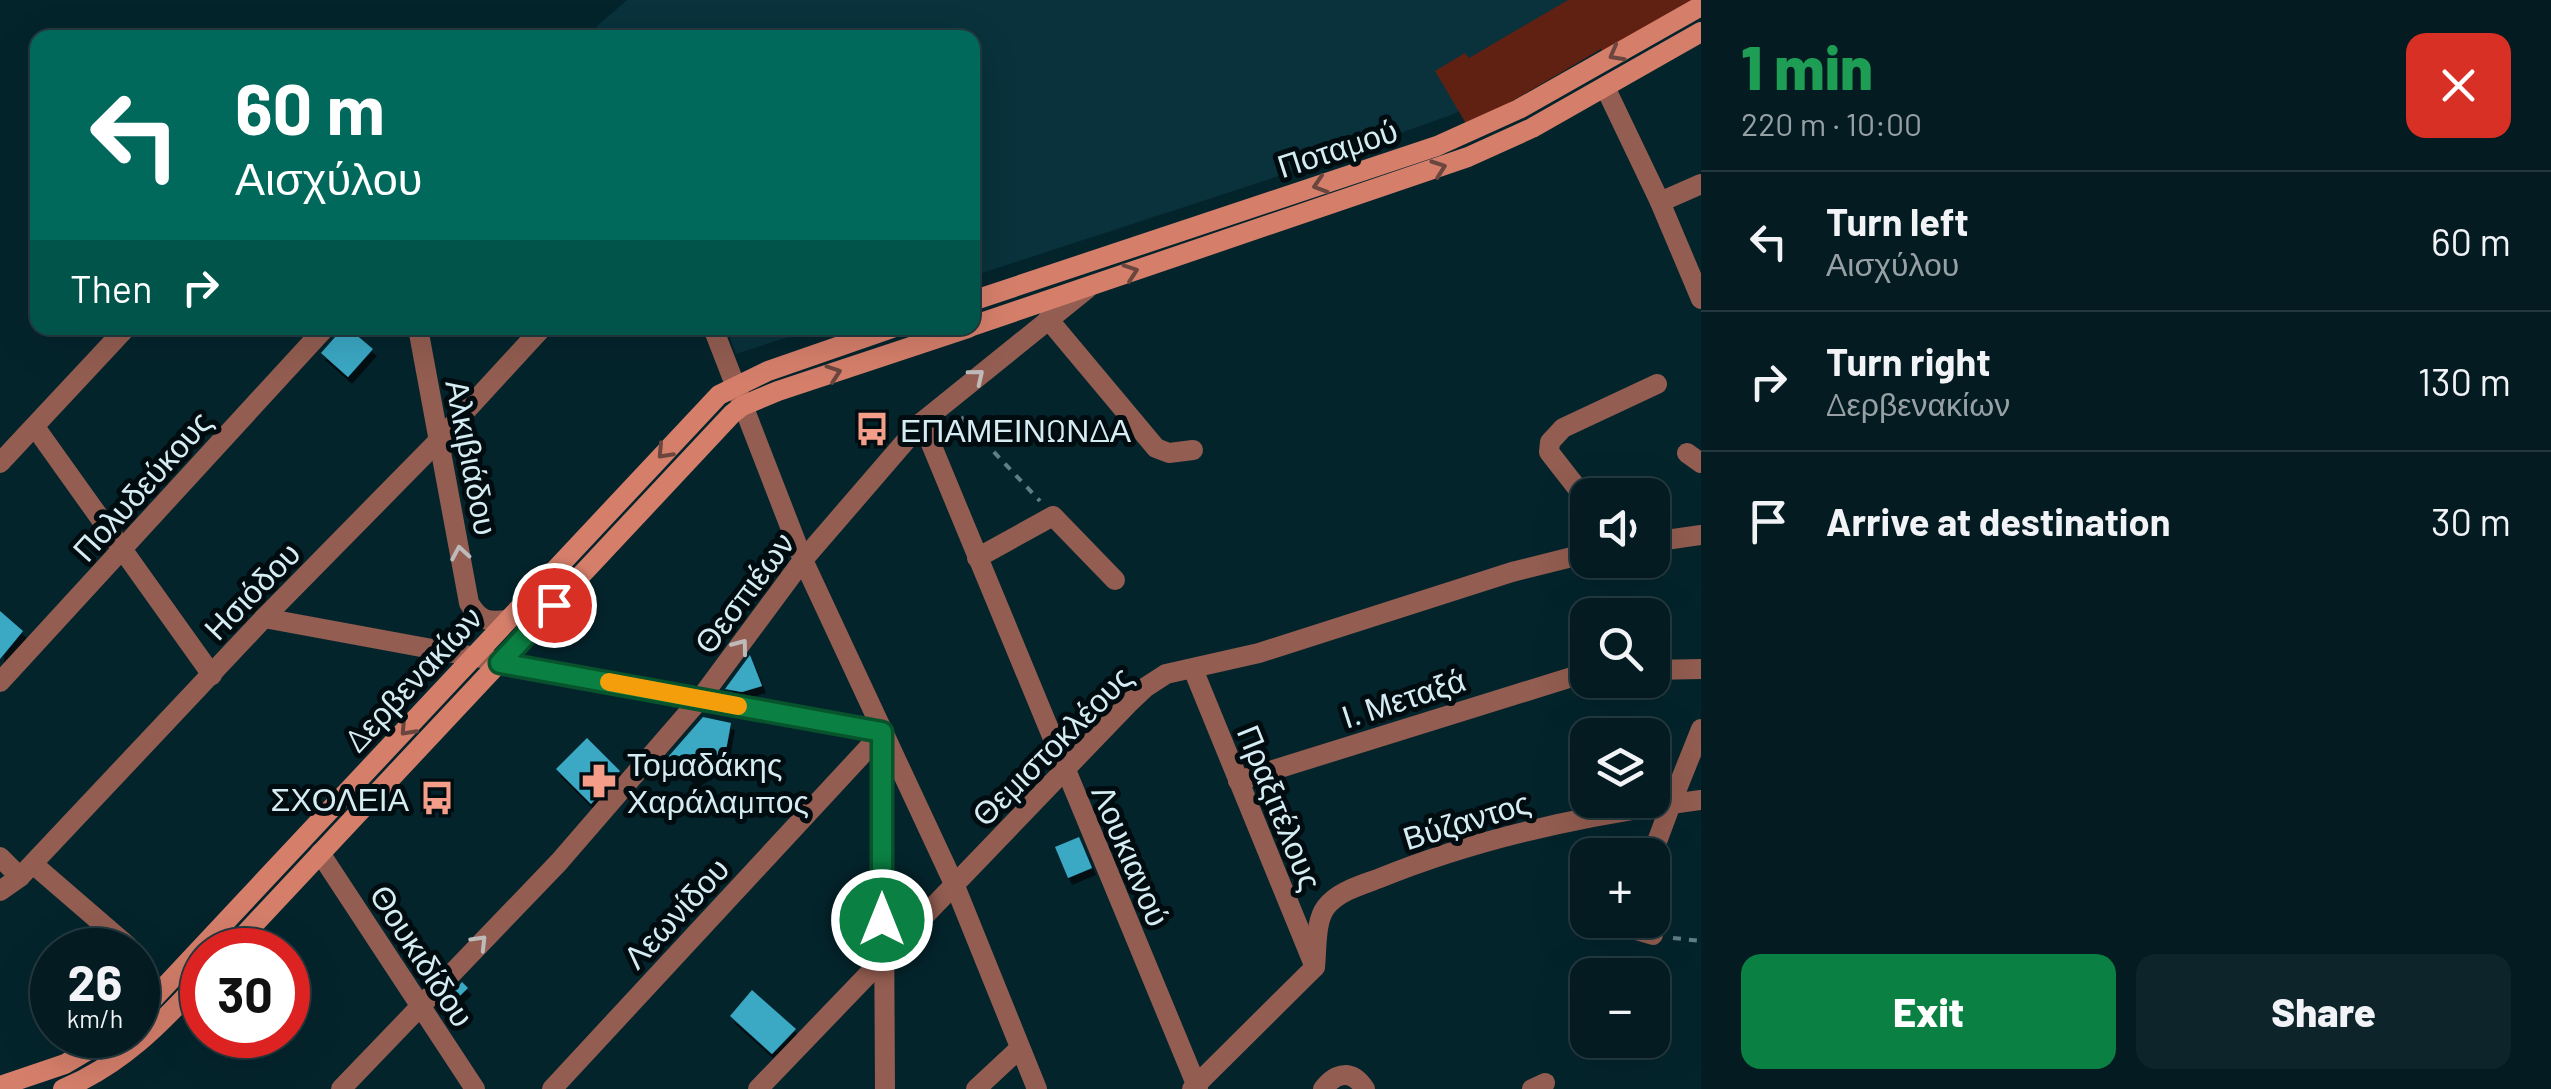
<!DOCTYPE html>
<meta charset="utf-8">
<style>
:root{--surface:#031b21;--page:#0d242a;--text:#f1f3f6;--muted:#97a1a5;--line:#24393f;--accent:#0b8043}
body{margin:0;font-family:Barlow,sans-serif;background:var(--page);color:var(--text);height:100vh;display:flex;flex-direction:column;font-size:38px;white-space:nowrap}
*{box-sizing:border-box;margin:0}
p{font-size:32px;color:var(--muted)}
.icon{flex:none;width:55px;height:55px;fill:none;stroke:currentColor;stroke-width:2;stroke-linecap:round;stroke-linejoin:round}
.map{position:relative;flex:1;overflow:hidden}
.sheet{display:flex;flex-direction:column;background:var(--surface);width:850px}
.sheet>*{flex:none}
.banner{position:absolute;left:30px;top:30px;width:950px;height:305px;border-radius:20px;box-shadow:0 10px 40px #0002,0 0 0 2px var(--line);background:#00695c;color:#fff;overflow:hidden}
.buttons{position:absolute;left:1570px;top:478px;display:grid;gap:20px}
.buttons a{display:grid;place-items:center;width:100px;height:100px;border-radius:20px;background:var(--surface);box-shadow:0 10px 40px #0002,0 0 0 2px var(--line);font-size:50px}
.speed{position:absolute;left:30px;top:928px;display:flex;gap:20px;font-size:50px;font-weight:700;text-align:center}
.speed>*{display:grid;place-content:center;width:130px;height:130px;border-radius:50%;background:var(--surface);box-shadow:0 10px 40px #0002,0 0 0 2px var(--line);line-height:1}
.speed small{font-size:25px;font-weight:400}
.speed .limit{border:15px solid #d22;background:#fff;color:#111}
.pin{position:absolute;display:grid;place-items:center;width:85px;height:85px;color:#fff;margin:-42px;border:5px solid #fff;border-radius:50%;box-shadow:0 2px 10px #0007}
.me{position:absolute;width:110px;margin:-55px;rotate:0deg;stroke-linejoin:round;filter:drop-shadow(0 0 8px #0008)}
.turn{display:flex;align-items:center;gap:35px;height:210px;padding:0 40px;font-size:45px}
.turn .icon{width:130px;height:130px;stroke-width:2.5}
.turn b{display:block;font-size:70px;line-height:85px}
.then{display:flex;align-items:center;height:95px;padding:0 40px;background:#0003;gap:20px;font-size:38px}
.round{display:grid;place-items:center;flex:none;width:105px;height:105px;border-radius:20px;background:var(--page)}
.summary{display:flex;align-items:center;justify-content:space-between;height:170px;padding:0 40px}
h1{font-size:60px;font-weight:800;line-height:75px;color:#1e9e55}
.cta{display:flex;gap:20px;margin-top:auto;padding:20px 40px}
.cta a{flex:1;height:115px;border-radius:20px;background:var(--accent);color:#fff;font-size:40px;font-weight:800;line-height:115px;text-align:center}
.cta a+a{background:var(--page);color:var(--text)}
ul{padding:0;list-style:none}
li{display:flex;align-items:center;gap:30px;height:140px;padding:0 40px;border-top:2px solid var(--line)}
li div{flex:1}
li b{display:block;font-size:38px}
li em{font-style:normal}
main{display:flex;flex:1;min-height:0}
.map>svg:first-child{display:block}
.built{fill:#09323c}
.green{fill:#602012}
.building{fill:#3ba8c4;filter:url(#shadow)}
.lines{fill:none;stroke-linecap:round;stroke-linejoin:round}
.path{stroke:#617d85;stroke-width:4;stroke-dasharray:8 8;stroke-linecap:butt}
.street{stroke:#935d51;stroke-width:20}
.secondary{stroke:#d57f6b;stroke-width:20}
.oneway{stroke:#6a463e}
.oneway2{stroke:#bfbaba}
.route-casing{stroke:#07532c;stroke-width:25}
.route{stroke:#0b8043;stroke-width:18}
.slow{stroke:#f59e0b;stroke-width:18}
.labels{text-anchor:middle;dominant-baseline:central;stroke-width:10;stroke-linejoin:round;paint-order:stroke}
.street-label{font-size:32px;fill:#d6ecf3;stroke:#000c10}
.poi-label{font-size:32px;fill:#d6ecf3;stroke:#000c10;text-anchor:start}
</style>
<main>
<div class="map">
<svg width="1701" height="1089" viewBox="0 0 1701 1089">
<defs>
<filter id="shadow"><feDropShadow dx="4" dy="7" stdDeviation="0" flood-color="#0009"/></filter>
</defs>
<rect width="100%" height="100%" fill="#04242c"/>
<g class="built">
<path d="M627,0H1652L1454,114L1264,181L973,276L972,38H593L597,26Z"/>
<path d="M726,328H816L736,354Z"/>
</g>
<path class="green" d="M1568,0H1695L1604,53L1601,49L1468,127L1435,71L1465,53L1469,58Z"/>
<g class="building">
<path d="M338,328H348L373,349L348,377L321,353L336,336Z"/>
<path d="M0,611L23,631L0,659Z"/>
<path d="M750,655L762,686L742,692L725,689Z"/>
<path d="M703,717L731,723L724,761L694,781L668,757Z"/>
<path d="M587,738L620,771L591,804L556,769Z"/>
<path d="M1079,837L1092,868L1068,878L1055,847Z"/>
<path d="M462,982L468,988L444,1011L440,1006Z"/>
<path d="M752,990L796,1029L772,1054L730,1016Z"/>
</g>
<g class="lines">
<g class="path">
<path d="M961,417L1040,501"/>
<path d="M1673,938L1701,941"/>
</g>
<g class="street">
<path d="M1605,87L1660,202L1701,299"/>
<path d="M1660,202L1701,184"/>
<path d="M1048,319L1156,448L1169,453L1193,450"/>
<path d="M418,328L469,603C480,621 487,622 507,620"/>
<path d="M713,328L803,560L955,886L1037,1089"/>
<path d="M922,422L1198,1089"/>
<path d="M35,427L212,675"/>
<path d="M1687,453L1701,463"/>
<path d="M0,463L126,328"/>
<path d="M1588,502L1549,452L1550,442L1563,428L1657,384"/>
<path d="M1652,542L1701,535"/>
<path d="M977,558L1053,516L1115,580"/>
<path d="M264,618L883,732"/>
<path d="M1193,669L1314,965"/>
<path d="M1652,670L1701,669"/>
<path d="M0,682L325,328"/>
<path d="M883,739L885,1089"/>
<path d="M1238,781L1588,672"/>
<path d="M320,853L475,1089"/>
<path d="M1652,855L1671,804L1701,800"/>
<path d="M0,857L20,877"/>
<path d="M33,864L128,946"/>
<path d="M0,891L20,877L264,618L440,439L542,328"/>
<path d="M1625,920L1636,930L1653,935"/>
<path d="M1315,967C1317,949 1315,921 1326,907C1338,891 1362,885 1380,878C1473,840 1572,818 1671,804L1701,729"/>
<path d="M341,1089L559,862L700,699L803,560L922,422L1087,289"/>
<path d="M552,1089L883,732"/>
<path d="M758,1089L1128,704L1146,687L1166,674L1259,653L1512,572L1588,553"/>
<path d="M976,1089L1020,1048"/>
<path d="M1192,1089L1315,967"/>
<path d="M1323,1089C1336,1072 1352,1069 1365,1089"/>
<path d="M1532,1089L1545,1083"/>
</g>
<g class="secondary">
<path d="M972,301L1437,146L1519,109L1701,6"/>
<path d="M972,326L1468,157L1532,128L1701,32"/>
<path d="M230,950L732,414L742,406L778,391L968,328"/>
<path d="M138,1015L719,395L768,371L892,328"/>
<path d="M0,1086L65,1064L114,1035"/>
<path d="M63,1089C121,1065 161,1024 202,979"/>
</g>
</g>
<defs><path id="oneway-chevron" d="M-2-3.5L2.5 0L-2 3.5" fill="none" stroke-width="1.6" stroke-linecap="round" stroke-linejoin="round" transform="scale(2.5)"/></defs>
<g class="oneway">
<use href="#oneway-chevron" transform="translate(1616 54) rotate(151)"/>
<use href="#oneway-chevron" transform="translate(1439 168) rotate(-20)"/>
<use href="#oneway-chevron" transform="translate(1320 185) rotate(162)"/>
<use href="#oneway-chevron" transform="translate(1131 272) rotate(-19)"/>
<use href="#oneway-chevron" transform="translate(834 373) rotate(-19)"/>
<use href="#oneway-chevron" transform="translate(664 452) rotate(133)"/>
<use href="#oneway-chevron" transform="translate(407 729) rotate(133)"/>
</g>
<g class="oneway2">
<use href="#oneway-chevron" transform="translate(977 376) rotate(-39)"/>
<use href="#oneway-chevron" transform="translate(460 553) rotate(-100)"/>
<use href="#oneway-chevron" transform="translate(741 646) rotate(-53)"/>
<use href="#oneway-chevron" transform="translate(480 942) rotate(-46)"/>
</g>
<g class="lines">
<g class="route-casing">
<path id="route" d="M554,605L500,663L882,732V920"/>
</g>
<use href="#route" class="route"/>
<path class="slow" d="M609,682L738,706"/>
</g>
<defs>
<g id="bus-bare" transform="scale(2.7)"><path d="M-5-6H5V4H4V6H2V4H-2V6H-4V4H-5ZM-3.5-4V0h7V-4ZM-3.5 1.2v1.5H-2V1.2ZM2 1.2v1.5H3.5V1.2Z" fill="#f49e8a" stroke="#000c10" stroke-width="2.5" paint-order="stroke"/></g>
<g id="pharmacy-bare" transform="scale(2.7)"><path d="M-2-6h4v4h4v4h-4v4h-4v-4h-4v-4h4Z" fill="#f49e8a" stroke="#000c10" stroke-width="2.5" paint-order="stroke"/></g>
</defs>
<g fill-rule="evenodd">
<use href="#bus-bare" x="872" y="429"/>
<use href="#pharmacy-bare" x="599" y="781"/>
<use href="#bus-bare" x="437" y="798"/>
</g>
<g class="labels">
<g class="street-label">
<text transform="translate(1337 147) rotate(-18)">Ποταμού</text>
<text transform="translate(473 457) rotate(79)">Αλκιβιάδου</text>
<text transform="translate(141 485) rotate(-48)">Πολυδεύκους</text>
<text transform="translate(251 590) rotate(-46)">Ησιόδου</text>
<text transform="translate(743 592) rotate(-53)">Θεσπιέων</text>
<text transform="translate(412 678) rotate(-47)">Δερβενακίων</text>
<text transform="translate(1403 697) rotate(-18)">Ι. Μεταξά</text>
<text transform="translate(1051 745) rotate(-45)">Θεμιστοκλέους</text>
<text transform="translate(1281 807) rotate(68)">Πραξιτέλους</text>
<text transform="translate(1466 819) rotate(-17)">Βύζαντος</text>
<text transform="translate(1132 855) rotate(67)">Λουκιανού</text>
<text transform="translate(675 912) rotate(-47)">Λεωνίδου</text>
<text transform="translate(423 955) rotate(57)">Θουκιδίδου</text>
</g>
<g class="poi-label">
<text x="900" y="429">ΕΠΑΜΕΙΝΩΝΔΑ</text>
<text x="627" y="763">Τομαδάκης<tspan x="627" dy="37">Χαράλαμπος</tspan></text>
<text x="409" y="798" text-anchor="end">ΣΧΟΛΕΙΑ</text>
</g>
</g>
</svg>
<div class="buttons">
<a><svg class="icon" aria-label="sound" viewBox="0 0 24 24"><path d="M4 9h4l5-4v14l-5-4H4zM17 9q2 3 0 6"/></svg></a>
<a><svg class="icon" aria-label="search" viewBox="0 0 24 24"><circle cx="10" cy="10" r="6"/><path d="M15 15l6 6"/></svg></a>
<a><svg class="icon" aria-label="layers" viewBox="0 0 24 24"><path d="M12 4l9 5-9 5-9-5zM3 14l9 5 9-5"/></svg></a>
<a>+</a>
<a>−</a>
</div>
<div class="speed"><div>26<small>km/h</small></div><div class="limit">30</div></div>
<div class="pin" style="left:554px;top:605px;background:#d93025"><svg class="icon" aria-label="arrive" viewBox="0 0 24 24"><path d="M6 21V4h12l-3 4 3 4H6"/></svg></div>
<svg class="me" style="left:882px;top:920px" viewBox="-20 -20 40 40"><circle r="17" fill="#0b8043" stroke="#fff" stroke-width="3"/><path d="M0-11L8 9 0 5-8 9z" fill="#fff"/></svg>
<div class="banner">
<div class="turn"><svg class="icon" aria-label="left" viewBox="0 0 24 24"><path d="M17 20v-9H6M10 6l-5 5 5 5"/></svg><div><b>60 m</b>Αισχύλου</div></div>
<div class="then">Then<svg class="icon" aria-label="right" viewBox="0 0 24 24"><path d="M7 20v-9h11M14 6l5 5-5 5"/></svg></div>
</div>
</div>
<section class="sheet">
<div class="summary"><div><h1>1 min</h1><p>220 m · 10:00</p></div><a class="round" style="background:#d93025;color:#fff"><svg class="icon" aria-label="close" viewBox="0 0 24 24"><path d="M6 6l12 12M18 6L6 18"/></svg></a></div>
<ul>
<li><svg class="icon" aria-label="left" viewBox="0 0 24 24"><path d="M17 20v-9H6M10 6l-5 5 5 5"/></svg><div><b>Turn left</b><p>Αισχύλου</p></div><em>60 m</em></li>
<li><svg class="icon" aria-label="right" viewBox="0 0 24 24"><path d="M7 20v-9h11M14 6l5 5-5 5"/></svg><div><b>Turn right</b><p>Δερβενακίων</p></div><em>130 m</em></li>
<li><svg class="icon" aria-label="arrive" viewBox="0 0 24 24"><path d="M6 21V4h12l-3 4 3 4H6"/></svg><div><b>Arrive at destination</b></div><em>30 m</em></li>
</ul>
<div class="cta"><a>Exit</a><a>Share</a></div>
</section>
</main>
